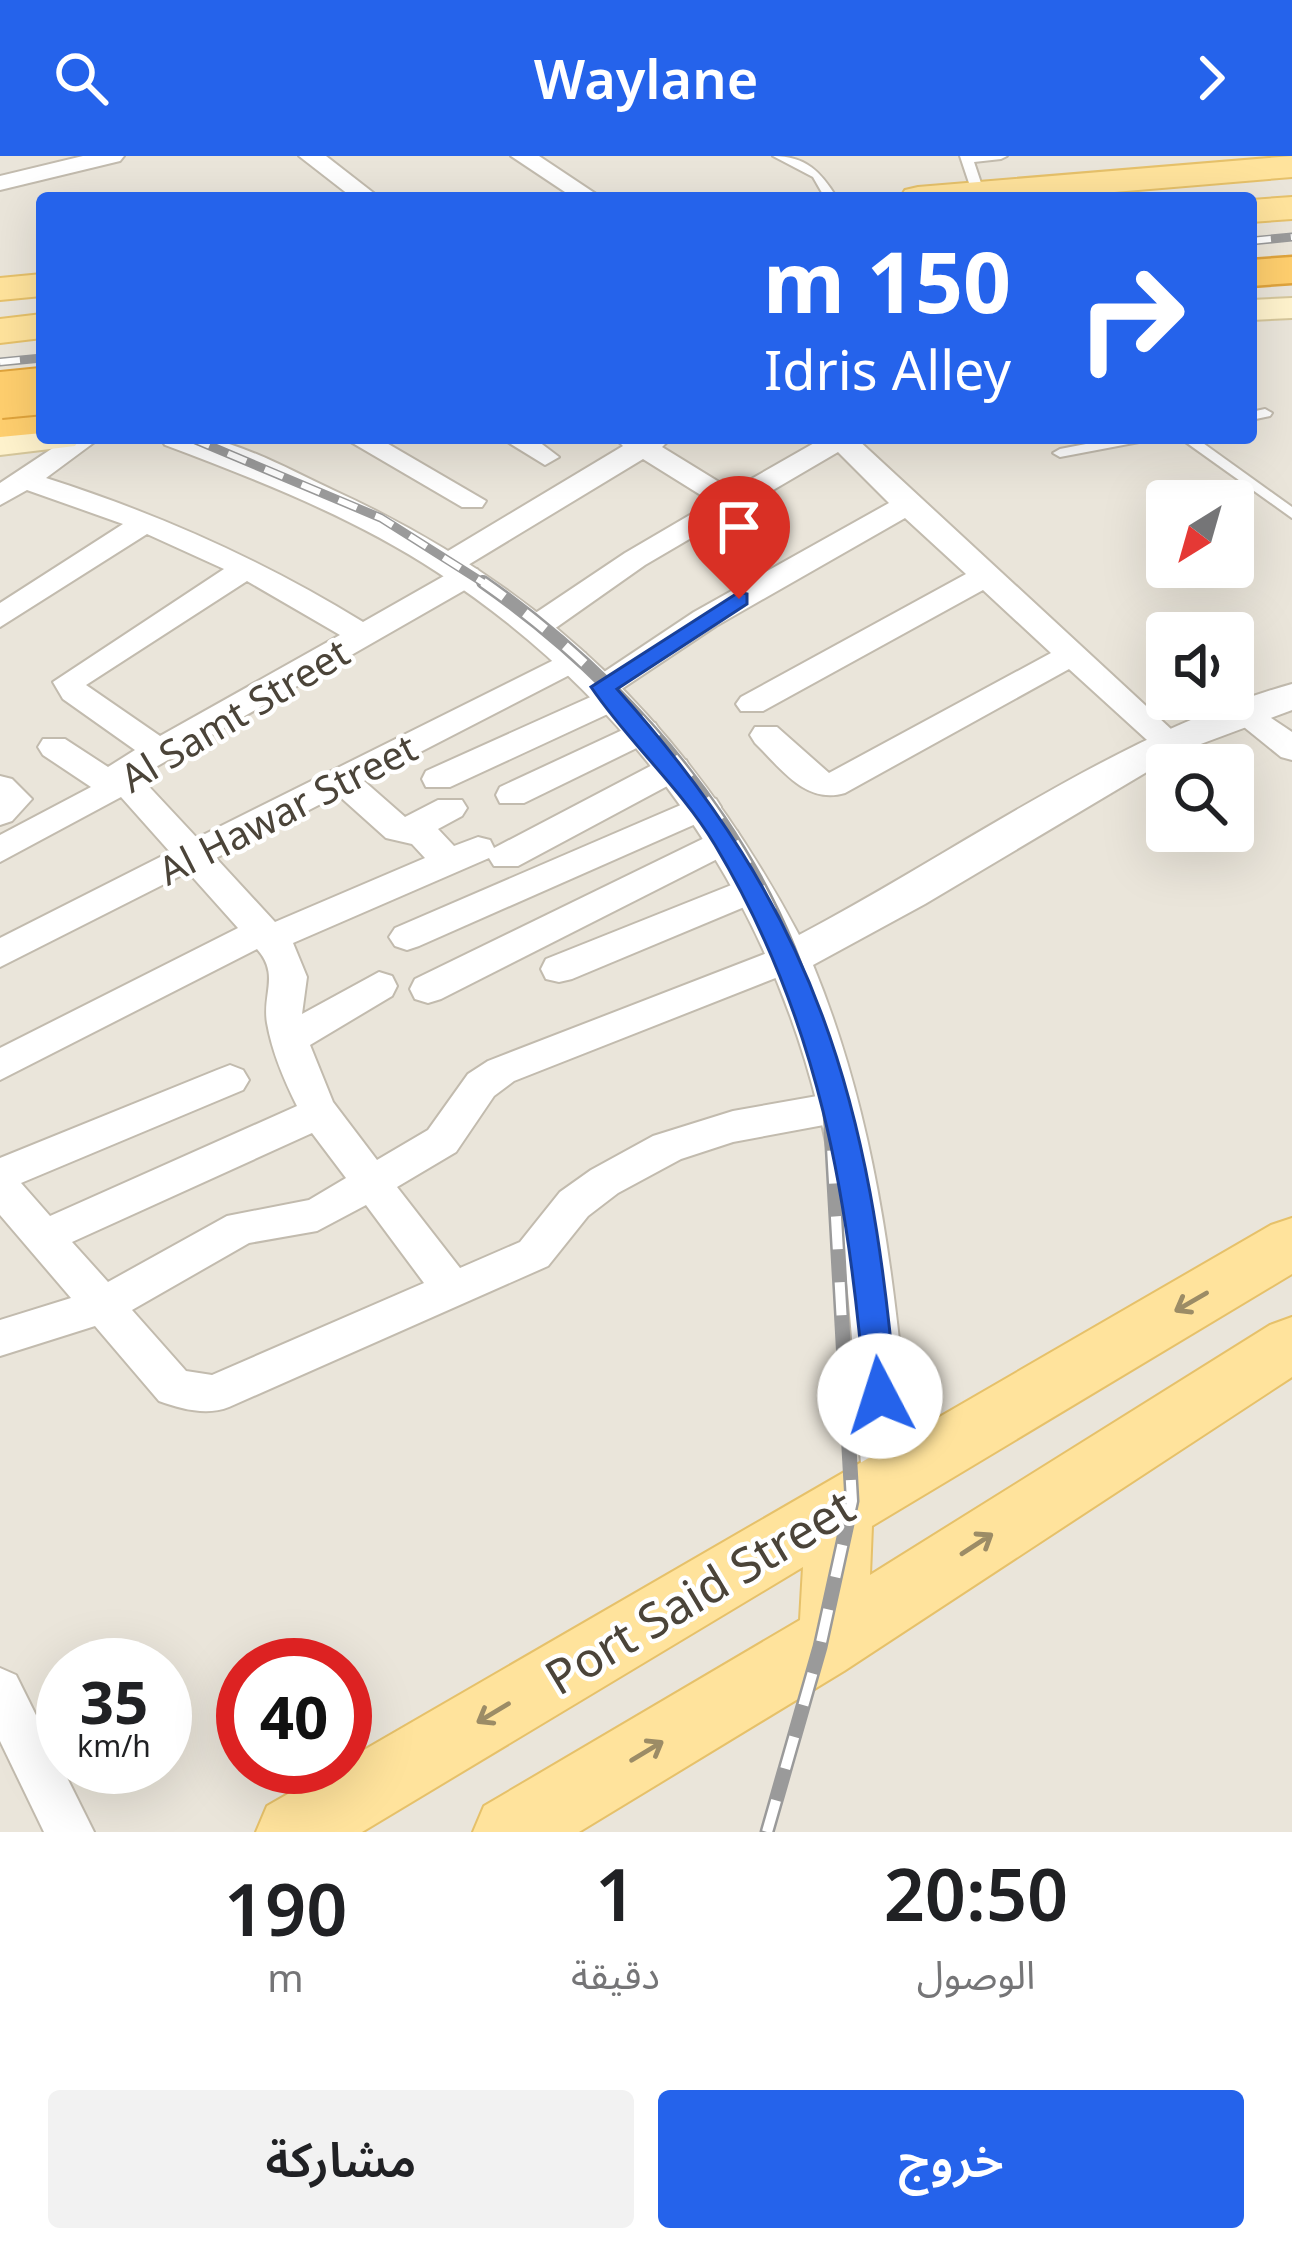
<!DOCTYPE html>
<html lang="ar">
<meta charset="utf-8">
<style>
:root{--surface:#fff;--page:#f2f2f2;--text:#202124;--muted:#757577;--accent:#2563eb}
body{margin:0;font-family:"Noto Sans","Noto Sans Arabic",sans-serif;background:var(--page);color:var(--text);direction:rtl;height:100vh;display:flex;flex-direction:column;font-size:45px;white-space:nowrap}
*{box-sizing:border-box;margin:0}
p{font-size:39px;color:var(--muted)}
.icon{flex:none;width:66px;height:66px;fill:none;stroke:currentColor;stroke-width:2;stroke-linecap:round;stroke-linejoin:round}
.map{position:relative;height:1676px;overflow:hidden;direction:ltr}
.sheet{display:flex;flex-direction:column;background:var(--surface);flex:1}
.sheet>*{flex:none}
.guide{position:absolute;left:36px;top:36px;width:1221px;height:252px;border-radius:12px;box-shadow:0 12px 48px #0002;direction:rtl;background:#2563eb;color:#fff;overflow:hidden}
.needle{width:78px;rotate:217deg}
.controls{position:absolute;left:1146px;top:324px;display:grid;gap:24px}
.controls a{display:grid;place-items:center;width:108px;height:108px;border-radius:12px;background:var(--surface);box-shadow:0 12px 48px #0002;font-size:60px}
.speed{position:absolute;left:36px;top:1482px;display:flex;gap:24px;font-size:60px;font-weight:700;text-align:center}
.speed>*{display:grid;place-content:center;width:156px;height:156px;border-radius:50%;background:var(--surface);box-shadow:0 12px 48px #0002;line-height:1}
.speed small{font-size:30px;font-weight:400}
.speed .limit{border:18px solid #d22;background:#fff;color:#111}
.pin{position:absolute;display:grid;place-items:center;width:102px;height:102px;color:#fff;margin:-123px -51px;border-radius:50% 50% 50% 0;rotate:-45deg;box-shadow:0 0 12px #0007}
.pin .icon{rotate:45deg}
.me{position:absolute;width:132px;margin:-66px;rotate:355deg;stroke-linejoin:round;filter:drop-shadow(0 0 9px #0008)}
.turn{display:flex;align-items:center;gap:42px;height:252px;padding:0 48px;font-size:54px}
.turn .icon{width:156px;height:156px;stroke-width:2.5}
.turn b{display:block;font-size:84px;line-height:102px}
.eta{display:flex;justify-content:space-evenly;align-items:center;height:204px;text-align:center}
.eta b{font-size:72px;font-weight:600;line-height:84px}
.action{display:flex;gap:24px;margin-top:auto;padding:24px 48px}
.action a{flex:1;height:138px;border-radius:12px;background:var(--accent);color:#fff;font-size:48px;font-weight:600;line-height:138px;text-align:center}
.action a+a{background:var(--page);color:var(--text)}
header{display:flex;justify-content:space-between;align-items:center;height:156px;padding:0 48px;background:var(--accent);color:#fff;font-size:54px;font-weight:600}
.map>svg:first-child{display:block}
.residential{fill:#eae5da;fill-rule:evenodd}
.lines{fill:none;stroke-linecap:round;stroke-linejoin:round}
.service-casing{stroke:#c2bbae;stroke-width:4}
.minor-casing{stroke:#c2bbae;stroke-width:4}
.tertiary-casing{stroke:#c2bbae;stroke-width:4}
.secondary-casing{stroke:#d6c79b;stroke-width:4}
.primary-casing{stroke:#e6c16a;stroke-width:4}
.motorway-casing{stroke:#e0a43c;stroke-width:5}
.service{fill:#fff;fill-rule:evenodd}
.minor{fill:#fff;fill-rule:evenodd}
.tertiary{fill:#fff;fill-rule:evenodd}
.secondary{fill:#fff3cd;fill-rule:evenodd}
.primary{fill:#ffe39c;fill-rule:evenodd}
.motorway{fill:#ffcf6e;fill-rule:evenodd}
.rail-far2-casing{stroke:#9a9a9a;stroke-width:9}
.rail-far1-casing{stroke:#9a9a9a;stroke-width:14}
.rail-casing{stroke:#9a9a9a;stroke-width:15}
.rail-far2{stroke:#fff;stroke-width:6;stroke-dasharray:20;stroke-linecap:butt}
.rail-far1{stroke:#fff;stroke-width:9;stroke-dasharray:26;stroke-linecap:butt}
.rail{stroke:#fff;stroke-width:10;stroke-dasharray:33;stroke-linecap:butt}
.motorway-bridge-casing{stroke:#e0a43c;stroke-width:50;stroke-linecap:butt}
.motorway-bridge{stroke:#ffcf6e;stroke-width:46}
.oneway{stroke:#9c8c66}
.route{fill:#2563eb;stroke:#184099;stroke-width:3}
.labels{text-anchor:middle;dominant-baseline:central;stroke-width:9;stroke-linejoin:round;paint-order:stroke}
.street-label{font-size:39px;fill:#4b4439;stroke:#fff}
.near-street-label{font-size:48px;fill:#4b4439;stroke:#fff}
</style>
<header><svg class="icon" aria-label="forward" viewBox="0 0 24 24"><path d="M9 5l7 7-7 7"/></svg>Waylane<svg class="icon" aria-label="search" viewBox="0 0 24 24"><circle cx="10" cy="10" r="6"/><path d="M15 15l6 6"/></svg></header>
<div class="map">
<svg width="1292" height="1676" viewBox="0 0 1292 1676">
<rect width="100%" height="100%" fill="#f6f3ec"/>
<path class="residential" d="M0,0H1292V1676H0ZM42,42H1251V282H42ZM1167,345H1233V411H1167ZM1167,477H1233V543H1167ZM1167,609H1233V675H1167ZM63,1509H165V1611H63ZM243,1509H345V1611H243Z"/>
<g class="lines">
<g class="service-casing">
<g id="service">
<path d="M773,0C806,0 821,16 837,42H825L813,21Z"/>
<path d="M960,0H1007L1001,3L974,6L984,36L978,40L972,36Z"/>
<path d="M1265,253L1272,257L1270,260L1251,264V256Z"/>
<path d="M1117,282H1146L1139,286L1060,301L1053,297L1060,293Z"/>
<path d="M1180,282H1196L1292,351V362Z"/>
</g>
</g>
<g class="minor-casing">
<g id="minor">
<path d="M83,0H124L120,5L0,34V20Z"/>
<path d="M299,0H326L380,42H353Z"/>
<path d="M511,0H539L602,42H574Z"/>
<path d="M68,282H100L46,322C159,358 262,404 363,466L451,416L438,415L433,408L438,401L623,290L615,282H671L662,291L732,334L823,282H856L1185,586L1180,594H1158L1069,513L845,637C805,649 780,611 755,587L750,579L755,571H777L829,617L1051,497L983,434L763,555H741L736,548L741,541L966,418L905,362L716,470L620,534L630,543L625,550L450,631H426L422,623L426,615L595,539L587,531L592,524L694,456L889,347L838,296L645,409L547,478H525L521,471L525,464L625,397L712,346L643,303L463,412L477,413L482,420L477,427L147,616L141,622L197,682L574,494L585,497L589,504L585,511L364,625L405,661L438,644H462L467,652L462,660L438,673L454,690L478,681L490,684L494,692L662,604H686L690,612L686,620L518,710H494L489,702L293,787L307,821L302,858L379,816L392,820L397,830L392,840L310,889L333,946L377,1004L428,974L468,918L488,905L775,794L788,790L801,794L806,803L801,812L514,925L494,940L456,996L397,1031L460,1112L520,1086L560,1036L591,1014L653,980L733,955L840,936L853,940L859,951L853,962L840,966L733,986L681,1003L618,1037L588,1060L548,1110L229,1251C207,1260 181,1253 159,1245L95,1170L0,1200V1164L71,1142L0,1059V1002L217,914L230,909L243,914L249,924L243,934L21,1027L50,1060L297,950C284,924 272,896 267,867C262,837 280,819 257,793L0,924V892L238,772L188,716L0,811V782L170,696L121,641L0,706V679L91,631L43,599L38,591L43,583H65L108,611L135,594L63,543L53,526L224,413L147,378L0,471V447L123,368L27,334L0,349V327ZM247,425L340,479L160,580L86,529ZM338,639L386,682L412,688L425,702L275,766L216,702ZM312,977L346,1022L309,1044L227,1060L108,1126L72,1086ZM366,1049L424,1127L212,1219L186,1215L132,1154L249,1087L317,1075Z"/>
<path d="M344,282H378L486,345L482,351H462Z"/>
<path d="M501,282H534L559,301L545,309Z"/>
<path d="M1250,548L1292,576V604L1281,601L1239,567L1234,559L1239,551Z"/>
<path d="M644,564L655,567L660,575L655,583L524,647H500L496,639L500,631Z"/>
<path d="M0,620L12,623L32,643L12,665L0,669Z"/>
<path d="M704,639L716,643L721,651L716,659L419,790L407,794L395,790L389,781L395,772Z"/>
<path d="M725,672L737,675L742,684L737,693L441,843L428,847L415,843L410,833L415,823Z"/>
<path d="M754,720L766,724L771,733L766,742L572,823L559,826L546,823L541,813L546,803Z"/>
<path d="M0,1512L16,1519L94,1676H44L0,1585Z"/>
</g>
</g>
<g class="tertiary-casing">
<path id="tertiary" d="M160,282C174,282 192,279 206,282C248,290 294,316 333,334C547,432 688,571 799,779C957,696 1121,575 1292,528V554L1182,595L925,748L813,809C881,974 897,1146 912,1322L905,1339L887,1345L869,1339L862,1322C853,1199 848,1071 818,951C763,730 629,541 437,416C353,361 258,324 165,289Z"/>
</g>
<g class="secondary-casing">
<g id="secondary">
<path d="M1292,142V162L1251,164V144Z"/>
<path d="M42,273V282H80L75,290L0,299V277Z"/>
</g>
</g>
<g class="primary-casing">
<g id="primary">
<path d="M1292,0V21L1043,42H900L905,34L918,31Z"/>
<path d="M1292,41V63L1251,66V44Z"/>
<path d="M42,118V140L0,144V122Z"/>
<path d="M42,158V182L0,187V163Z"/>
<path d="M1292,1062V1118L872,1370L870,1419L1270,1169L1292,1161V1221L844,1515L579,1676H473L484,1650L800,1464L803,1411L362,1676H256L267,1650L335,1611H345V1605L1271,1069Z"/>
</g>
</g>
<g class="motorway-casing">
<g id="motorway">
<path d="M1292,101V127L1251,130V104Z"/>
<path d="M42,249V277L0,281V253Z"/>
</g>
</g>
<use href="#service" class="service"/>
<use href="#minor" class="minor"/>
<use href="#tertiary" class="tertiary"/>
<use href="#secondary" class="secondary"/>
<use href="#primary" class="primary"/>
<use href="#motorway" class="motorway"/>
<g class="rail-far2-casing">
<g id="rail-far2">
<path d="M1251,85L1292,81"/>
<path d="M0,206L42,202"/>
<path d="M0,235L42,243"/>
<path d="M191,282L381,362L487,429"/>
</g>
</g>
<g class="rail-far1-casing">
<path id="rail-far1" d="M483,426C662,551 819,751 831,976"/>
</g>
<g class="rail-casing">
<path id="rail" d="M767,1676L820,1491L852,1345L831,973"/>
</g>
<use href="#rail-far2" class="rail-far2"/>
<use href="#rail-far1" class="rail-far1"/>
<use href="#rail" class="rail"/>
<g class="motorway-bridge-casing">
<path id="motorway-bridge" d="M0,239L42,235"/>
</g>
<use href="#motorway-bridge" class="motorway-bridge"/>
</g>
<defs><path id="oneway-shaft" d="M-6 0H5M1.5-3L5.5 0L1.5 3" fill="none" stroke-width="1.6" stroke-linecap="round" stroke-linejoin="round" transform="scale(3)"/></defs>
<g class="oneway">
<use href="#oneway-shaft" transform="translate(1191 1146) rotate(150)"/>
<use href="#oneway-shaft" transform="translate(977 1388) rotate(-33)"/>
<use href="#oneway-shaft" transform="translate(493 1557) rotate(149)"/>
<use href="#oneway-shaft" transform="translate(647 1595) rotate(-31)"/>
</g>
<path class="route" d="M739,436L747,438V448L617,533C818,757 871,946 896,1240L892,1250L880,1254L869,1250L865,1240C849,1041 819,863 715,689C680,631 629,587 591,531Z"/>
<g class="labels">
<g class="street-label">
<text transform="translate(234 558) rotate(-31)">Al Samt Street</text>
<text transform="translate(287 652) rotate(-27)">Al Hawar Street</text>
</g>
<g class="near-street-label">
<text transform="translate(699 1435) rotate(-31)">Port Said Street</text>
</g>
</g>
</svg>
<div class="controls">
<a><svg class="needle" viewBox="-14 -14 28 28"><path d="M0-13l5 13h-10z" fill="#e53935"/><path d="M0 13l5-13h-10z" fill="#757577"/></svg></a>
<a><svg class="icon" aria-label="sound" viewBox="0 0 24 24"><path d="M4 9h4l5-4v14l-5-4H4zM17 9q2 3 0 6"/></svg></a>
<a><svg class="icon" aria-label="search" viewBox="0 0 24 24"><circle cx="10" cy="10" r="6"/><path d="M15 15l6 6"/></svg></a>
</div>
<div class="speed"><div>35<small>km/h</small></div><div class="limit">40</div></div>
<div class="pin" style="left:739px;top:443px;background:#d93025"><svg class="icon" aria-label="arrive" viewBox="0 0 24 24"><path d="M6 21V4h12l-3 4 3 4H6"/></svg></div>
<svg class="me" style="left:880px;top:1240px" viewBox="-20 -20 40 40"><circle r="19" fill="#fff"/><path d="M0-13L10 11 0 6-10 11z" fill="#2563eb"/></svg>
<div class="guide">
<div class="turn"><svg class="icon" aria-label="right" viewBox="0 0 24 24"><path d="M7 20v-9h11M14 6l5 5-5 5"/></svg><div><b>150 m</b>Idris Alley</div></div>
</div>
</div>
<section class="sheet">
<div class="eta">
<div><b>20:50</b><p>الوصول</p></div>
<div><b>1</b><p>دقيقة</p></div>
<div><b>190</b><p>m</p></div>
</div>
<div class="action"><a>خروج</a><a>مشاركة</a></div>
</section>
